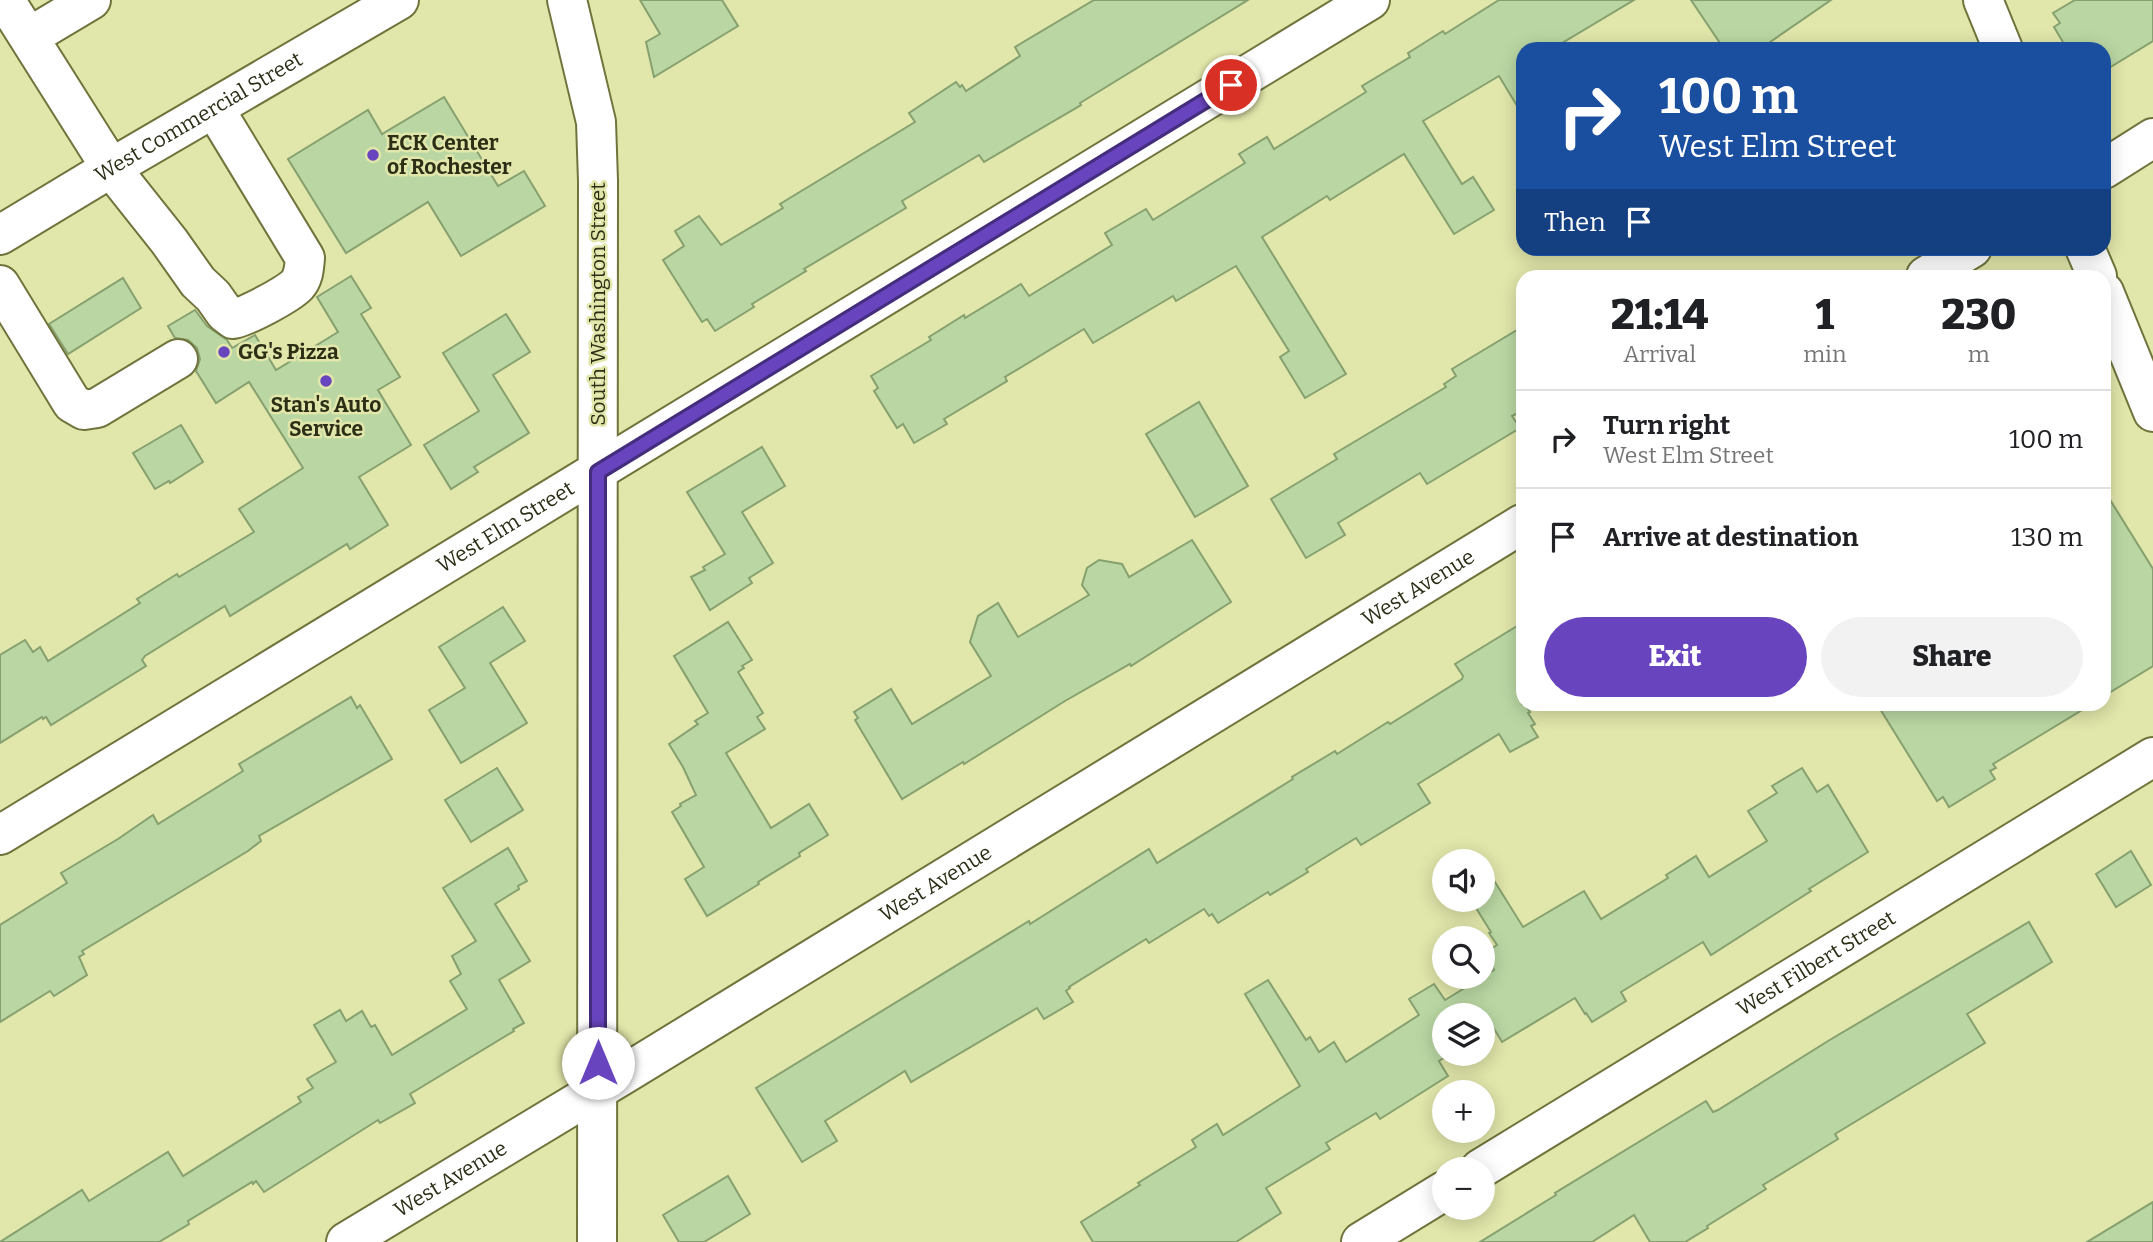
<!DOCTYPE html>
<meta charset="utf-8">
<style>
:root{--surface:#fff;--page:#f2f2f2;--text:#202124;--muted:#757577;--line:#e0e0e0;--accent:#6845be}
body{margin:0;font-family:Bitter,serif;background:var(--page);color:var(--text);height:100vh;display:flex;flex-direction:column;font-size:26px;white-space:nowrap}
*{box-sizing:border-box;margin:0}
p{font-size:23px;color:var(--muted)}
.icon{flex:none;width:38px;height:38px;fill:none;stroke:currentColor;stroke-width:2;stroke-linecap:round;stroke-linejoin:round}
.map{position:relative;flex:1;overflow:hidden}
.details{position:absolute;left:1516px;top:270px;width:595px;height:441px;display:flex;flex-direction:column;background:var(--surface);border-radius:21px;box-shadow:0 4px 18px #0003}
.details>*{flex:none}
.banner{position:absolute;left:1516px;top:42px;width:595px;height:214px;border-radius:21px;box-shadow:0 4px 18px #0003;background:#1a4fa0;color:#fff;overflow:hidden}
.tools{position:absolute;left:1432px;top:849px;display:grid;gap:14px}
.tools a{display:grid;place-items:center;width:63px;height:63px;border-radius:50%;background:var(--surface);box-shadow:0 4px 18px #0003;font-size:35px}
.pin{position:absolute;display:grid;place-items:center;width:60px;height:60px;color:#fff;margin:-30px;border:4px solid #fff;border-radius:50%;box-shadow:0 2px 7px #0007}
.me{position:absolute;width:77px;margin:-38px;rotate:0deg;stroke-linejoin:round;filter:drop-shadow(0 0 5px #0008)}
.turn{display:flex;align-items:center;gap:24px;height:147px;padding:0 28px;font-size:32px}
.turn .icon{width:91px;height:91px;stroke-width:2.5}
.turn b{display:block;font-size:49px;line-height:60px}
.then{display:flex;align-items:center;height:66px;padding:0 28px;background:#0003;gap:14px;font-size:26px}
.eta{display:flex;justify-content:space-evenly;align-items:center;height:119px;text-align:center}
.eta b{font-size:42px;font-weight:800;line-height:49px}
.cta{display:flex;gap:14px;margin-top:auto;padding:14px 28px}
.cta a{flex:1;height:80px;border-radius:42px;background:var(--accent);color:#fff;font-size:28px;font-weight:800;line-height:80px;text-align:center}
.cta a+a{background:var(--page);color:var(--text)}
ul{padding:0;list-style:none}
li{display:flex;align-items:center;gap:21px;height:98px;padding:0 28px;border-top:2px solid var(--line)}
li div{flex:1}
li b{display:block;font-size:26px}
li em{font-style:normal}
.map>svg:first-child{display:block}
.building{fill:#bad7a3;stroke:#86a16f;stroke-width:2}
.lines{fill:none;stroke-linecap:round;stroke-linejoin:round}
.minor-casing{stroke:#70743c;stroke-width:42}
.major-casing{stroke:#70743c;stroke-width:42}
.minor{stroke:#fff;stroke-width:38}
.major{stroke:#fff;stroke-width:38}
.route-casing{stroke:#442d7c;stroke-width:18}
.route{stroke:#6845be;stroke-width:12}
.poi-dot{fill:#6845be;stroke:#e1e6aa;stroke-width:2.5}
.labels{text-anchor:middle;dominant-baseline:central;stroke-width:5;stroke-linejoin:round;paint-order:stroke}
.street-label{font-size:21px;fill:#2c2e16;stroke:#e1e6aa}
.poi-label{font-size:21px;font-weight:bold;fill:#2c2e16;stroke:#e1e6aa;text-anchor:start}
</style>
<div class="map">
<svg width="2153" height="1242" viewBox="0 0 2153 1242">
<rect width="100%" height="100%" fill="#e1e6aa"/>
<g class="building">
<path d="M640,0H722L738,26L654,77L646,42L660,34Z"/>
<path d="M1094,0H1248L1080,103L1081,105L984,162L979,155L902,201L906,208L804,269L806,271L752,304L754,307L715,331L707,319L702,322L663,260L684,246L675,231L699,216L721,245L783,208L780,204L915,122L909,113L956,82L960,87L962,85L966,91L1020,56L1015,47Z"/>
<path d="M1499,0H1634L1552,49H1522V114L1499,76L1423,121L1462,184L1473,177L1494,210L1454,234L1404,154L1330,200L1327,196L1262,237L1346,374L1305,398L1280,357L1289,351L1236,266L1176,301L1173,296L1093,343L1084,329L1005,377L1007,381L944,419L947,424L914,443L903,424L897,428L874,391L878,388L871,376L931,340L929,337L964,315L965,318L1021,284L1029,296L1112,245L1105,233L1146,209L1153,220L1245,163L1239,154L1267,137L1274,149L1366,92L1362,86L1410,57L1408,53L1443,31L1445,34Z"/>
<path d="M1691,0H1831L1760,49H1724Z"/>
<path d="M2075,0H2153V41L2104,71V49H2067L2054,27L2060,23L2053,13Z"/>
<path d="M444,97L498,186L524,171L545,206L461,256L428,202L346,253L288,159L368,110L382,134Z"/>
<path d="M351,276L371,308L361,314L400,377L378,390L411,445L359,477L388,525L350,549L347,544L230,616L225,606L145,656L142,660L146,666L51,725L46,717L43,719L42,717L0,743V655L25,640L33,652L40,647L48,661L140,603L137,599L177,574L179,577L254,532L239,509L303,468L249,382L216,403L196,371L200,359L197,348L188,340L175,338L168,326L195,310L207,326L227,340L232,348L255,335L276,370L338,332L317,297Z"/>
<path d="M123,278L141,308L68,354L49,324Z"/>
<path d="M506,314L530,352L493,375L529,433L474,467L478,472L451,489L424,445L479,411L443,353Z"/>
<path d="M1522,327V411L1512,416L1520,428L1427,484L1420,473L1338,523L1345,535L1306,558L1271,499L1337,459L1334,454L1446,387L1444,384L1456,376L1452,369Z"/>
<path d="M1199,402L1248,486L1195,517L1146,434Z"/>
<path d="M181,425L203,462L170,483L169,481L155,489L133,453Z"/>
<path d="M762,447L785,486L742,512L773,563L749,578L752,583L710,610L691,577L705,570L703,567L725,554L687,492Z"/>
<path d="M2104,490L2153,569V666L2104,696Z"/>
<path d="M1192,540L1231,602L1131,666L1130,664L1065,701L964,764L963,762L902,799L855,720L858,718L854,712L891,689L912,724L991,676L970,642L978,616L998,603L1018,637L1089,595L1082,585L1087,568L1099,560L1122,564L1129,577Z"/>
<path d="M503,607L525,641L490,663L527,723L461,763L429,710L465,688L439,647Z"/>
<path d="M728,622L752,660L742,666L744,668L738,672L763,713L757,717L765,729L726,753L771,828L809,804L828,835L799,853L800,856L758,882L759,884L707,916L685,879L704,867L672,812L681,806L680,804L696,795L683,767L669,744L698,724L695,721L708,713L674,656Z"/>
<path d="M1522,623V704H1525L1530,712L1528,713L1535,724L1531,726L1538,737L1510,752L1499,734L1418,784L1430,803L1361,845L1356,838L1306,869L1308,872L1270,895L1268,892L1218,923L1212,914L1209,916L1204,909L1149,943L1146,939L1069,987L1070,988L1066,991L1073,1002L1044,1019L1037,1008L911,1082L905,1071L825,1121L837,1141L802,1162L756,1088L1029,921L1030,924L1149,849L1157,863L1293,779L1292,777L1335,751L1337,754L1388,722L1390,724L1462,679L1463,676L1455,664Z"/>
<path d="M351,697L357,708L360,705L392,759L259,836L261,841L248,851L82,951L84,954L79,957L87,975L54,996L50,991L0,1022V925L67,883L61,873L118,839L153,815L158,824L243,771L239,764Z"/>
<path d="M1877,704H2092L1993,764L1996,768L1990,771L1995,779L1949,807L1943,797L1937,801Z"/>
<path d="M497,768L523,810L471,842L445,800Z"/>
<path d="M1802,768L1817,792L1828,785L1868,852L1809,889L1811,891L1711,955L1703,942L1621,992L1626,1001L1592,1022L1586,1013L1585,1014L1575,998L1502,1042L1493,1027L1482,1033V1015H1444V1054H1450L1439,1061L1448,1076L1380,1119L1376,1113L1326,1143L1330,1149L1266,1188L1281,1213L1236,1242H1093L1081,1222L1140,1185L1138,1183L1196,1147L1192,1140L1217,1124L1223,1135L1300,1086L1245,994L1268,980L1306,1040L1310,1037L1319,1052L1334,1042L1346,1062L1419,1015L1409,999L1434,984L1445,1000L1494,970L1484,953L1497,945L1489,933L1491,932L1471,900H1482V890L1495,882L1523,927L1584,891L1601,919L1668,878L1666,875L1696,856L1709,877L1767,841L1748,811L1777,793L1772,786Z"/>
<path d="M508,848L527,881L518,886L519,889L495,904L530,961L499,980L524,1023L513,1029L514,1031L410,1094L415,1103L380,1123L378,1120L264,1192L256,1181L253,1184L252,1182L188,1221L189,1224L159,1242H0L82,1190L89,1201L168,1152L183,1176L301,1102L298,1097L313,1088L307,1079L336,1062L314,1025L340,1010L346,1021L362,1011L371,1027L375,1025L392,1055L467,1009L450,981L461,974L452,956L476,941L443,888Z"/>
<path d="M2131,851L2151,885L2116,907L2096,874Z"/>
<path d="M2029,922L2052,962L1967,1014L1985,1043L1835,1134L1838,1139L1763,1185L1766,1189L1707,1226L1708,1228L1685,1242H1650L1634,1215L1592,1242H1480L1556,1195L1555,1193L1706,1101L1713,1112L1718,1110L1828,1041Z"/>
<path d="M728,1176L750,1214L704,1242H679L663,1215Z"/>
<path d="M2153,1202V1242H2087Z"/>
</g>
<g class="lines">
<g class="minor-casing">
<g id="minor">
<path d="M5,0L111,168L169,241L198,282L213,296L225,313L233,319C247,316 287,295 297,285C304,277 304,268 305,258L214,108"/>
<path d="M1983,0L2003,49"/>
<path d="M29,37L91,0"/>
<path d="M2104,169L2153,138"/>
<path d="M2085,248L2097,276"/>
<path d="M1926,276L1972,248"/>
<path d="M0,285L72,403L84,410L97,408L178,359"/>
<path d="M2104,292L2153,412"/>
<path id="s1" d="M0,835L1370,0"/>
<path id="s2" d="M1480,1169L2153,757"/>
<path id="s3" d="M346,1242L631,1070L1522,524"/>
<path d="M1361,1242L1444,1191"/>
</g>
</g>
<g class="major-casing">
<g id="major">
<path d="M567,0L596,122L598,181L597,1242"/>
<path id="s4" d="M0,235L111,168L399,0"/>
</g>
</g>
<use href="#minor" class="minor"/>
<use href="#major" class="major"/>
</g>
<g class="lines">
<g class="route-casing">
<path id="route" d="M598,1063V472L1231,85"/>
</g>
<use href="#route" class="route"/>
</g>
<g class="poi-dot">
<circle cx="373" cy="155" r="7"/>
<circle cx="224" cy="352" r="7"/>
<circle cx="326" cy="381" r="7"/>
</g>
<g class="labels">
<g class="street-label">
<text stroke="none"><textPath href="#s4" startOffset="231">West Commercial Street</textPath></text>
<text transform="translate(598 304) rotate(-90)">South Washington Street</text>
<text stroke="none"><textPath href="#s1" startOffset="592">West Elm Street</textPath></text>
<text stroke="none"><textPath href="#s3" startOffset="1256">West Avenue</textPath></text>
<text stroke="none"><textPath href="#s3" startOffset="690">West Avenue</textPath></text>
<text stroke="none"><textPath href="#s2" startOffset="394">West Filbert Street</textPath></text>
<text stroke="none"><textPath href="#s3" startOffset="122">West Avenue</textPath></text>
</g>
<g class="poi-label">
<text x="387" y="143">ECK Center<tspan x="387" dy="24">of Rochester</tspan></text>
<text x="238" y="352">GG's Pizza</text>
<text x="326" y="405" text-anchor="middle">Stan's Auto<tspan x="326" dy="24">Service</tspan></text>
</g>
</g>
</svg>
<div class="tools">
<a><svg class="icon" aria-label="sound" viewBox="0 0 24 24"><path d="M4 9h4l5-4v14l-5-4H4zM17 9q2 3 0 6"/></svg></a>
<a><svg class="icon" aria-label="search" viewBox="0 0 24 24"><circle cx="10" cy="10" r="6"/><path d="M15 15l6 6"/></svg></a>
<a><svg class="icon" aria-label="layers" viewBox="0 0 24 24"><path d="M12 4l9 5-9 5-9-5zM3 14l9 5 9-5"/></svg></a>
<a>+</a>
<a>−</a>
</div>
<div class="pin" style="left:1231px;top:85px;background:#d93025"><svg class="icon" aria-label="arrive" viewBox="0 0 24 24"><path d="M6 21V4h12l-3 4 3 4H6"/></svg></div>
<svg class="me" style="left:598px;top:1063px" viewBox="-20 -20 40 40"><circle r="19" fill="#fff"/><path d="M0-13L10 11 0 6-10 11z" fill="#6845be"/></svg>
<div class="banner">
<div class="turn"><svg class="icon" aria-label="right" viewBox="0 0 24 24"><path d="M7 20v-9h11M14 6l5 5-5 5"/></svg><div><b>100 m</b>West Elm Street</div></div>
<div class="then">Then<svg class="icon" aria-label="arrive" viewBox="0 0 24 24"><path d="M6 21V4h12l-3 4 3 4H6"/></svg></div>
</div>
<section class="details">
<div class="eta">
<div><b>21:14</b><p>Arrival</p></div>
<div><b>1</b><p>min</p></div>
<div><b>230</b><p>m</p></div>
</div>
<ul>
<li><svg class="icon" aria-label="right" viewBox="0 0 24 24"><path d="M7 20v-9h11M14 6l5 5-5 5"/></svg><div><b>Turn right</b><p>West Elm Street</p></div><em>100 m</em></li>
<li><svg class="icon" aria-label="arrive" viewBox="0 0 24 24"><path d="M6 21V4h12l-3 4 3 4H6"/></svg><div><b>Arrive at destination</b></div><em>130 m</em></li>
</ul>
<div class="cta"><a>Exit</a><a>Share</a></div>
</section>
</div>
